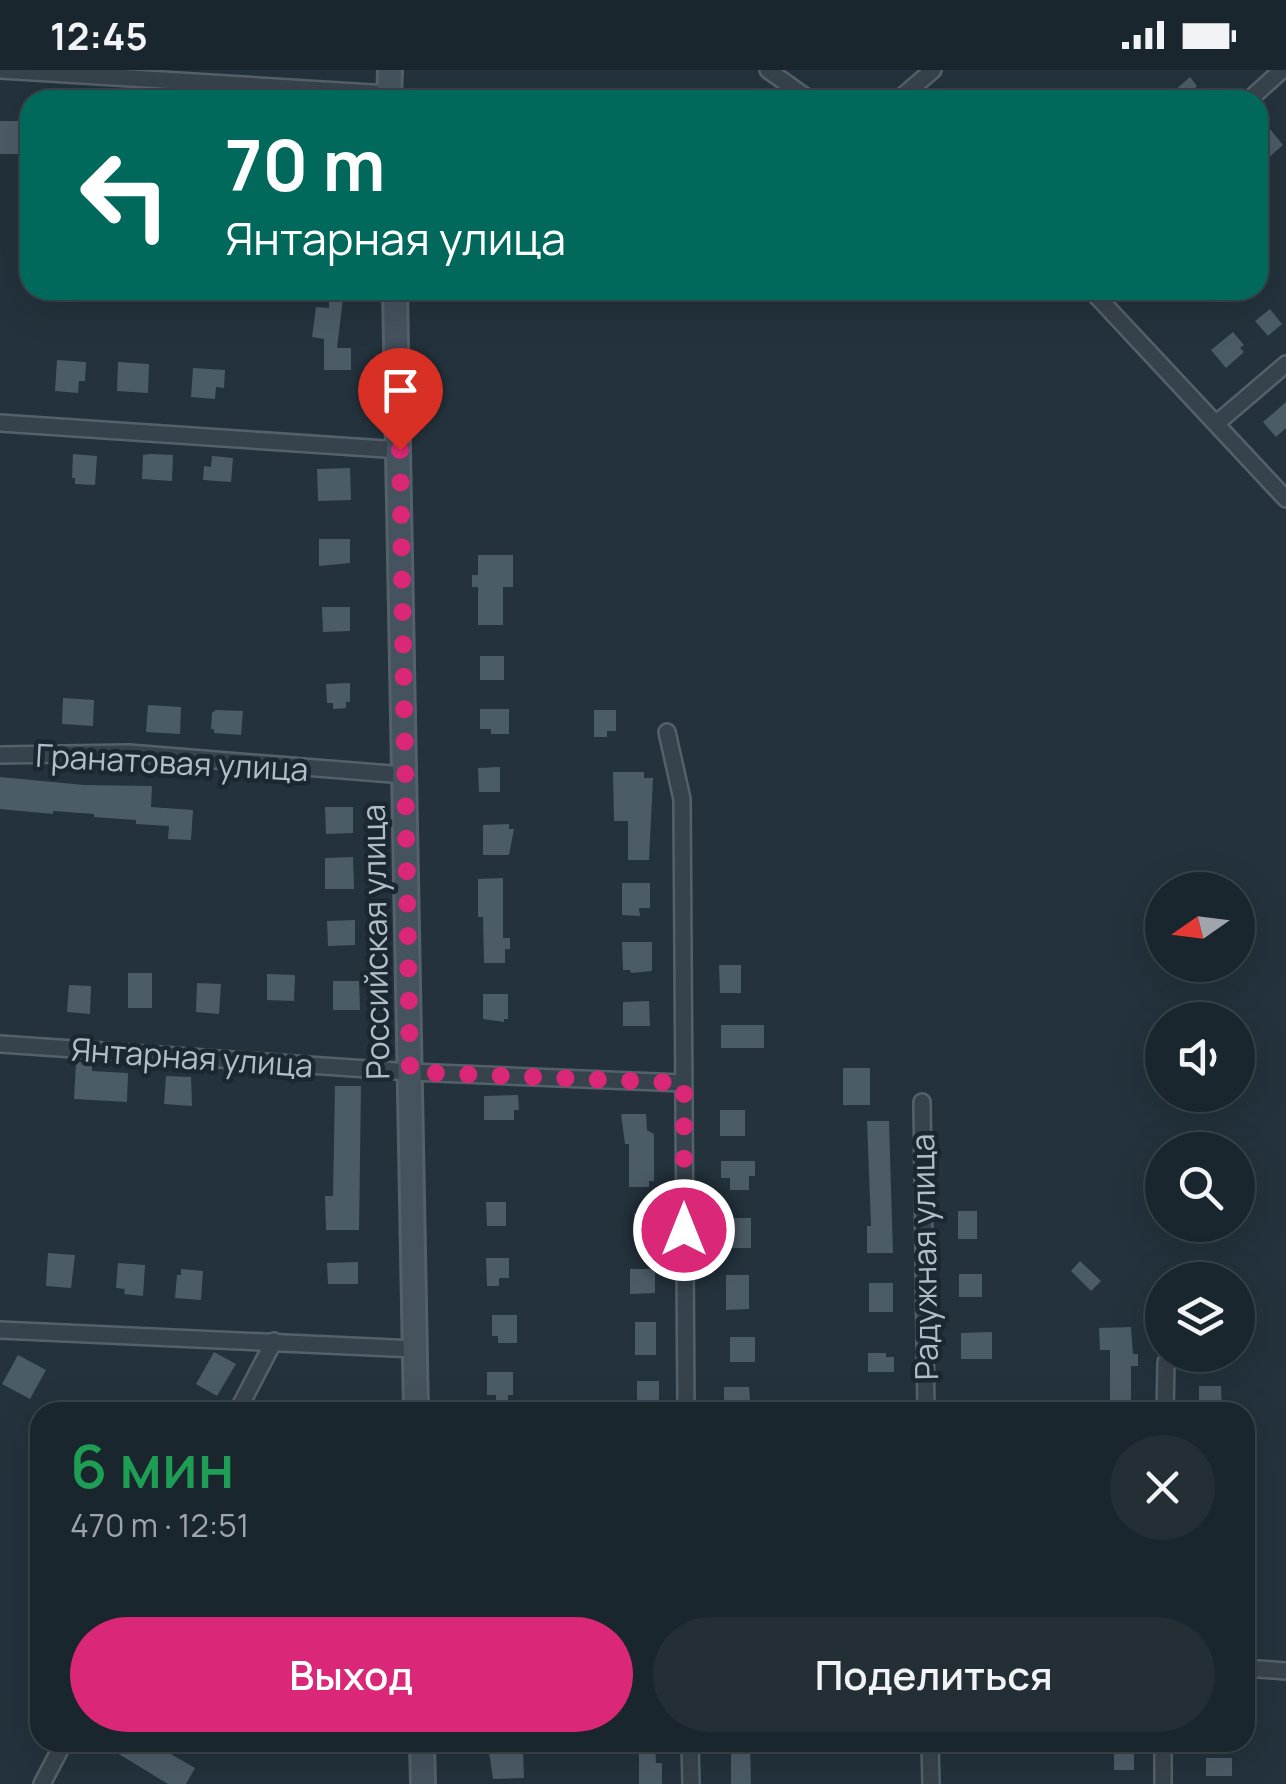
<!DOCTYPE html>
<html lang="ru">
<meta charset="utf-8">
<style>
:root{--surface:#1a262d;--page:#232e35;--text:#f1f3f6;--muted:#9fa5aa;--line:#384349;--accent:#db2777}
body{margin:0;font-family:Manrope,sans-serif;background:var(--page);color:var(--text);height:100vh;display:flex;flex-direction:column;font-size:38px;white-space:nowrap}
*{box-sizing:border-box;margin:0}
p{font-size:32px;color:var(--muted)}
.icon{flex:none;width:55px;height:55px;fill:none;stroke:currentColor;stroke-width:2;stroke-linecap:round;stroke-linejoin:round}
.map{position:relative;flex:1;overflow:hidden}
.drawer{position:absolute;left:30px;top:1332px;width:1225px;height:350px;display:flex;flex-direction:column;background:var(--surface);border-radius:30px;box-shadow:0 10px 40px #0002,0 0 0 2px var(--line)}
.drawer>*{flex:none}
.banner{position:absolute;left:20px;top:20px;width:1248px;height:210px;border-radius:30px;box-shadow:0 10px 40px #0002,0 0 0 2px var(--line);background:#00695c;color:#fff;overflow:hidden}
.needle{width:65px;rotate:256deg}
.tools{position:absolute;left:1145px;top:802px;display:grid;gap:20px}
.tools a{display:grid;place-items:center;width:110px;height:110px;border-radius:50%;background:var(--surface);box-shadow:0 10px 40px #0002,0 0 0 2px var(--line);font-size:50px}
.pin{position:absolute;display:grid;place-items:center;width:85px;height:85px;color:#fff;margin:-102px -42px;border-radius:50% 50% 50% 0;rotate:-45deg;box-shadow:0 0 10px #0007}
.pin .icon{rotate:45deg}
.me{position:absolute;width:110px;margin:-55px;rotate:0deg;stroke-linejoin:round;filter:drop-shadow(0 0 8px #0008)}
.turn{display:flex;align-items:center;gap:35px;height:210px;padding:0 40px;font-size:45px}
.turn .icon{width:130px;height:130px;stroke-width:2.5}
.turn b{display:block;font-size:70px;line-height:85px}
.round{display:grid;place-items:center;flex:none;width:105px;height:105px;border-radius:52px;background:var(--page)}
.summary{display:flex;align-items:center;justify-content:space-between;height:170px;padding:0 40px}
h1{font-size:60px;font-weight:600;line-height:75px;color:#1e9e55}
.action{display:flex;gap:20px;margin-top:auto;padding:20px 40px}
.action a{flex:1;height:115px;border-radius:60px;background:var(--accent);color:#fff;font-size:40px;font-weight:600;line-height:115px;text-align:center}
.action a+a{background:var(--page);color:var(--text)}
.status{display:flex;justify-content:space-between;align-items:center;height:70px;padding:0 50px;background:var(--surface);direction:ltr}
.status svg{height:28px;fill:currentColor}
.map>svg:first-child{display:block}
.building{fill:#4c5c67}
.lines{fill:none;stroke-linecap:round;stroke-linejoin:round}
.minor-casing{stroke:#55616a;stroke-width:20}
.secondary-casing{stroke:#55616a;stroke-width:28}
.minor{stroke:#37434c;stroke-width:15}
.secondary{stroke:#45535f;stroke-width:22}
.route{stroke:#db2777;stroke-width:18;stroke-dasharray:0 32.4}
.labels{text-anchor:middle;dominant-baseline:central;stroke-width:9;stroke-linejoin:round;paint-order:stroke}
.street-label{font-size:32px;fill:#b2bec7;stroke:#1c2831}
</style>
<div class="status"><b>12:45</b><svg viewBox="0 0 49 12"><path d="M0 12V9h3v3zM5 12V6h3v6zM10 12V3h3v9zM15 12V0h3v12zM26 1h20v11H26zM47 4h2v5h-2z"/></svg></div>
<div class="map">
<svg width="1286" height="1714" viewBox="0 0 1286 1714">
<rect width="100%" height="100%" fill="#23323c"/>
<g class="building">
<path d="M1190,7L1197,16L1194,19L1197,23L1189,30H1181L1174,21Z"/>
<rect x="0" y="51" width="19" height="33"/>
<path d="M1265,53L1283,75L1266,90L1258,80V59Z"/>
<path d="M329,220H344L337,278H351V300H324V269L312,267L316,237L329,238Z"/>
<path d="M1270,239L1282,254L1268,266L1255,251Z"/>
<path d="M1233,262L1244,275L1240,278L1244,282L1226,298L1211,280Z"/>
<path d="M57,290L86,292L85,311H79L78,323L55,321Z"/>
<path d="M118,292L149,294L148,323L117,321Z"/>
<path d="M193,298L225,300L224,318L216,317L215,329L191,327Z"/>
<path d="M1286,332V358L1276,367L1263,352Z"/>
<path d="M73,384L97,386L95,415L75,414V408H72Z"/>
<path d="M151,384L173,385L172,411L142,409L143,385Z"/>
<path d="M212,386L233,388L231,412L203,410L204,396L211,397Z"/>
<path d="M350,398L351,430L318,431L317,399Z"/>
<path d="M319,469H350V493L319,496Z"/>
<path d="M478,485H513V517H503V555H478V517H472V505H478Z"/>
<path d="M322,537H350V561L323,562Z"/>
<rect x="480" y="586" width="24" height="24"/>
<path d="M350,613V632H346V638L333,639V633H327L326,614Z"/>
<path d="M63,628L94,630L93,656L62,654Z"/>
<path d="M148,635L181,637L180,664L146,662Z"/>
<path d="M480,639H509V664H491V659H480Z"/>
<path d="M216,640L243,641L241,665L214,663V659H211L212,643Z"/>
<path d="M594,640H616V661H607V667H594Z"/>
<path d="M500,697V722H479L478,698Z"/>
<path d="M613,702H644V708H653L649,790H628V751H614Z"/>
<path d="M0,707L84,715L152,716L151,737L193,740L191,770L168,769L169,756L136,754V750L94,747V744L53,741V744L0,739Z"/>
<path d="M325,737H353V763L326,764Z"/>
<path d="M509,754V759H514L509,785H483V755Z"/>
<path d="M353,787L354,819H325V788Z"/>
<path d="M503,808V868H510V879H505V893H484L483,847H478V809Z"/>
<path d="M622,813H650V838H639L640,846L622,845Z"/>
<path d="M355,850V875L328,876L327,851Z"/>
<path d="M622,872H652V901L631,903L630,900H623Z"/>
<path d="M719,895H741V923H720Z"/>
<rect x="128" y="903" width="24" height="35"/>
<path d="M267,904L295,905L294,931L267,930Z"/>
<path d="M333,911H359L360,940H333Z"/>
<path d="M197,913L221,914L219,944L196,942Z"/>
<path d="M69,915L91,916L90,944L67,942Z"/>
<path d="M483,924H508V949H504V952L483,949Z"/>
<path d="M649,931L650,956H623V932Z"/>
<rect x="721" y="955" width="43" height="23"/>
<path d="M76,992L92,993V1001L128,1003L127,1032L74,1029Z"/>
<rect x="843" y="998" width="27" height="37"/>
<path d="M166,1006L191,1007L192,1036L164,1034Z"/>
<path d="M335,1016H361L359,1160H326L325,1126H333Z"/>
<path d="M518,1025L519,1040H514V1050H484V1026Z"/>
<rect x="720" y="1040" width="25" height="26"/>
<path d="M621,1044H646L647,1060L654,1064V1111H649V1117H629V1074H625Z"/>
<path d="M867,1051H889L893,1183H867V1156H871Z"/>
<path d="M721,1091H755V1106H749V1120H730V1108H721Z"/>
<path d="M486,1132H506V1156H487Z"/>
<rect x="958" y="1141" width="19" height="28"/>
<rect x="634" y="1143" width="21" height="23"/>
<path d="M726,1148H751V1178H727Z"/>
<path d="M48,1183L75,1185L71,1218L46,1216Z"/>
<path d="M486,1188H509V1208H499V1216H487Z"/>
<path d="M1080,1191L1101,1211L1091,1221L1071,1201Z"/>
<path d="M358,1192V1214H328L327,1193Z"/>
<path d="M118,1193L145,1195L143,1226L124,1224L125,1219L116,1218Z"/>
<path d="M181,1199L203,1201L201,1230L175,1228L177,1205H181Z"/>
<path d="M630,1199H655V1223L630,1224Z"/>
<rect x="959" y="1204" width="23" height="23"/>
<path d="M726,1205H749V1239L726,1240Z"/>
<rect x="869" y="1213" width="24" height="29"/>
<path d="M492,1245H517V1273H498V1266H492Z"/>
<rect x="635" y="1252" width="21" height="33"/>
<path d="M1131,1257L1133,1284H1138V1296H1131V1342H1110V1280H1100L1099,1258Z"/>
<path d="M992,1262V1289H961V1263Z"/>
<rect x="730" y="1267" width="25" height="25"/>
<path d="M214,1282L236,1294L217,1326L196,1314Z"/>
<path d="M868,1283H886V1287H894V1302H868Z"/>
<path d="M18,1285L46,1300L30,1329L2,1314Z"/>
<path d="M487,1302H513V1325H508V1331H496V1325H487Z"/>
<rect x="637" y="1311" width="22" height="26"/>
<path d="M1199,1316H1221L1222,1342H1199Z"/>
<path d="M724,1317H749L751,1342H724Z"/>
<rect x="863" y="1330" width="34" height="12"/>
<rect x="962" y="1331" width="27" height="11"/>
<path d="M99,1672H150L195,1698L186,1714H168Z"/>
<path d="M639,1672H655L656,1693H662V1714H639Z"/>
<path d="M731,1672H750L751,1714H731Z"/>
<rect x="1114" y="1677" width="20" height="23"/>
<path d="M489,1682H523L524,1708L493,1709Z"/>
<rect x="1206" y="1688" width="26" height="18"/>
</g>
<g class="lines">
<g class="minor-casing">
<g id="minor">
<path d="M0,0L389,24"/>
<path d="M768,0L810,30"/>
<path d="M898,30L933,0"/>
<path d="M1249,30L1282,0"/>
<path d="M1091,220L1286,429"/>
<path d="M0,353L400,380"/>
<path d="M1217,353L1286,294"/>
<path d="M667,662L682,729L686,1342"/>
<path d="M0,685L129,683L404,705"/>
<path d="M0,974L411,1002L683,1013"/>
<path d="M922,1032L926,1342"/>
<path d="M0,1260L415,1279"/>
<path d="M237,1342L274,1271"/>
<path d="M1165,1342L1166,1292"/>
<path d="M1245,1598L1286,1601"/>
<path d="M690,1672L691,1714"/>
<path d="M930,1672L931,1714"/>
<path d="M1163,1672V1714"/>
<path d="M42,1714L64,1672"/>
</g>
</g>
<g class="secondary-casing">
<g id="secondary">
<path d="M389,30L390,0"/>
<path d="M395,220L416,1342"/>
<path d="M422,1672L423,1714"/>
</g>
</g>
<use href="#minor" class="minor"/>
<use href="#secondary" class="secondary"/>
</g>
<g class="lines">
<path class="route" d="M400,380L410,1002L684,1013V1160"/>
</g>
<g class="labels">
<g class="street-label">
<text transform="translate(172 692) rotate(3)">Гранатовая улица</text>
<text transform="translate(375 872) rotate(-91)">Российская улица</text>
<text transform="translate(192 987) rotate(4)">Янтарная улица</text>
<text transform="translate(924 1187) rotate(-91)">Радужная улица</text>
</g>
</g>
</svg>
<div class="tools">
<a><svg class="needle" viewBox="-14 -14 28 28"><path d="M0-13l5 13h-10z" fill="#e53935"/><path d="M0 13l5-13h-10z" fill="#9fa5aa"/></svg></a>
<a><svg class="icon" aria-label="sound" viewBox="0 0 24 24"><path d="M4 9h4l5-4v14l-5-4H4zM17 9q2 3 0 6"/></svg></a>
<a><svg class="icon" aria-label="search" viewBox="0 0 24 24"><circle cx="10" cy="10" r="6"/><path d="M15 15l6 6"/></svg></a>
<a><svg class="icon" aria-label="layers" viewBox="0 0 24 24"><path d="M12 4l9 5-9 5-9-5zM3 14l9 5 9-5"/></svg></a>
</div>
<div class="pin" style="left:400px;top:380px;background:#d93025"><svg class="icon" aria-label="arrive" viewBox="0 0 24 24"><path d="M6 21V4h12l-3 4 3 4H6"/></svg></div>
<svg class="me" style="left:684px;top:1160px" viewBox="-20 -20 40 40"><circle r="17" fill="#db2777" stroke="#fff" stroke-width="3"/><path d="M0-11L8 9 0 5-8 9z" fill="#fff"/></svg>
<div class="banner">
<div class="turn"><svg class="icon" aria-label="left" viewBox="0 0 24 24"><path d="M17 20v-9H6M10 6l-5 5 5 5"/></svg><div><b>70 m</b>Янтарная улица</div></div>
</div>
<section class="drawer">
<div class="summary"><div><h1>6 мин</h1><p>470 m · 12:51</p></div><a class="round"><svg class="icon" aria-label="close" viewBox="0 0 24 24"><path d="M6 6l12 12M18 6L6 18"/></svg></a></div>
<div class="action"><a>Выход</a><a>Поделиться</a></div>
</section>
</div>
